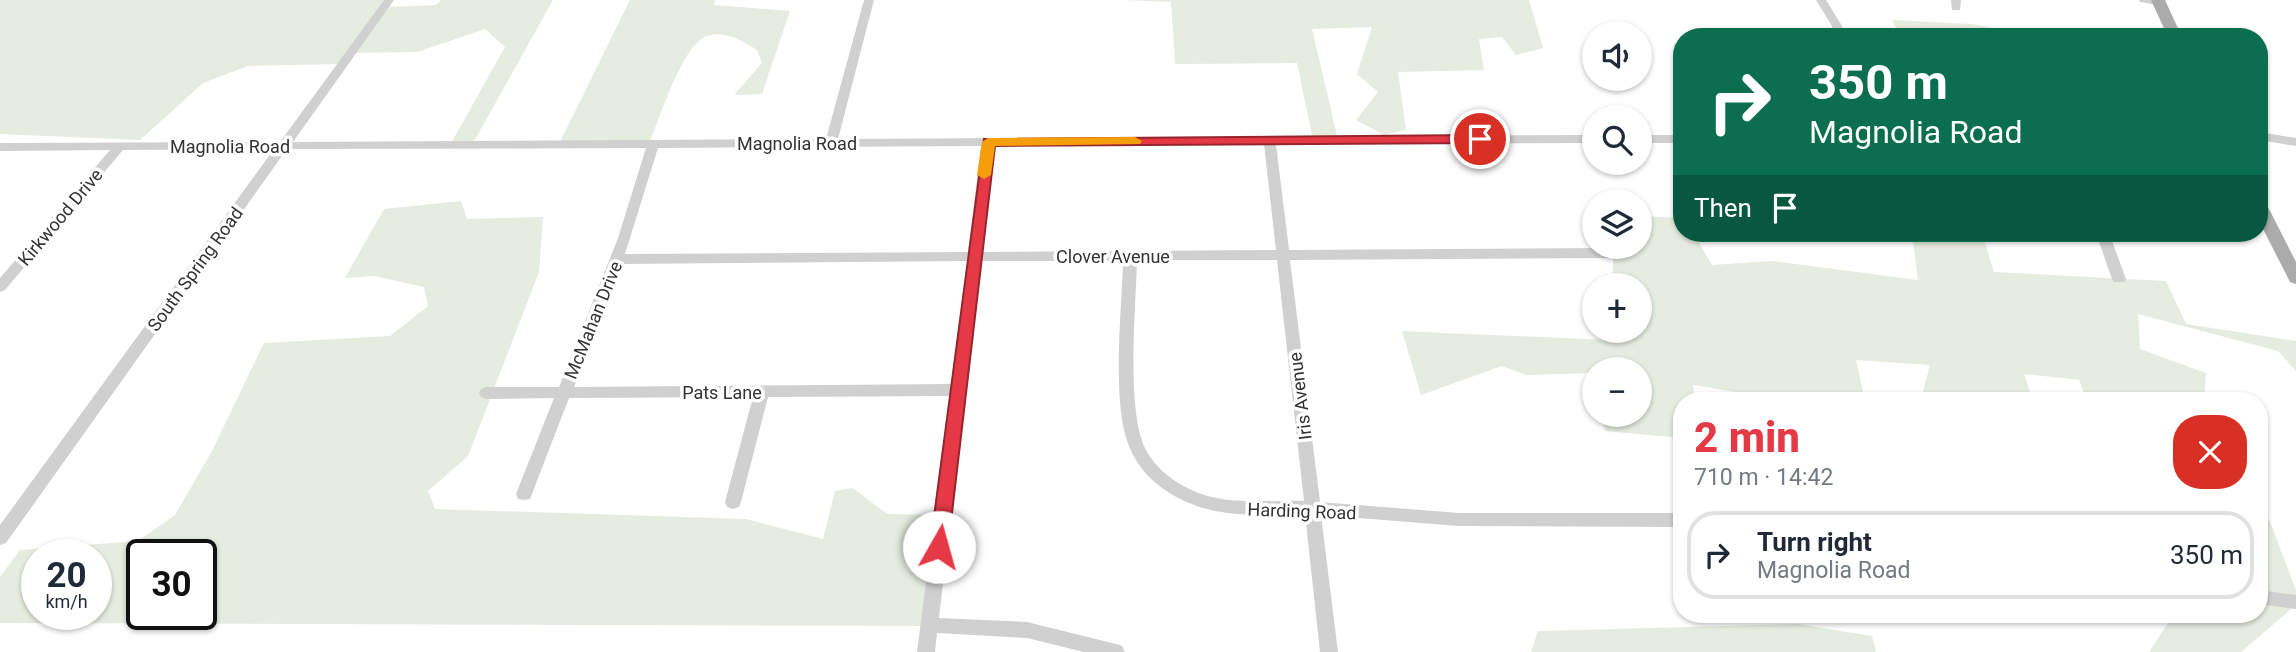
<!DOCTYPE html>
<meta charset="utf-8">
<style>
:root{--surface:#fff;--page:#f6f6f7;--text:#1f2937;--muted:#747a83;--line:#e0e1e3;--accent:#e63946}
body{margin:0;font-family:Roboto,sans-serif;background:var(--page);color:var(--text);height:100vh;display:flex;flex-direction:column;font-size:26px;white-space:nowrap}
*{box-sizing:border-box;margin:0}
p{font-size:23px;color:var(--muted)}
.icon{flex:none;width:38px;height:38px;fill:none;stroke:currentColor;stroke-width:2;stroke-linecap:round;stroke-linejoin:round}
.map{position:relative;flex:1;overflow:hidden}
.drawer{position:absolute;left:1673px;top:392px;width:595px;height:231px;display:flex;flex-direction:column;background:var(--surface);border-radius:28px;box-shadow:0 2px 5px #0004}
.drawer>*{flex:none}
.banner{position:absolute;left:1673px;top:28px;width:595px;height:214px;border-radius:28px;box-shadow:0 2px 5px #0004;background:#0b6e4f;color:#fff;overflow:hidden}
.buttons{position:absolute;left:1582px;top:21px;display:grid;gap:14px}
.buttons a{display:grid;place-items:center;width:70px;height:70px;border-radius:50%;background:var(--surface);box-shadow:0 2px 5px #0004;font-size:35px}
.speed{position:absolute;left:21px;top:539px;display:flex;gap:14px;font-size:35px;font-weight:700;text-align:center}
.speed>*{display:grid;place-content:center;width:91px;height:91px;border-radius:50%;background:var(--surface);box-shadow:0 2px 5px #0004;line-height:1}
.speed small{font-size:18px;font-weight:400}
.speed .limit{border:4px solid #111;border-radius:10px;background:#fff;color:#111}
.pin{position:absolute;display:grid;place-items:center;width:60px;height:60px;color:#fff;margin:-30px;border:4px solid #fff;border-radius:50%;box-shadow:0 2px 7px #0007}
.me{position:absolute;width:77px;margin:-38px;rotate:7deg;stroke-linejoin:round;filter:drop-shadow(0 0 5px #0008)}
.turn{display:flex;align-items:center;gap:24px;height:147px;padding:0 21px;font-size:32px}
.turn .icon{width:91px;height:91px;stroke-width:2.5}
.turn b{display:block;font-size:49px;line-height:60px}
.then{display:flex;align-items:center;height:66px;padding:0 21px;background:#0003;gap:14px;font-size:26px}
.round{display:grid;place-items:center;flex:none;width:74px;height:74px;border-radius:28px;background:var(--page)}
.head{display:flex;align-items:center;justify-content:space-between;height:119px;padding:0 21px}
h1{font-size:42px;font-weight:800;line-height:52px;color:var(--accent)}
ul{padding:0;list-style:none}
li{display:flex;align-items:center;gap:21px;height:88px;margin:0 14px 10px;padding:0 7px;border:4px solid var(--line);border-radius:28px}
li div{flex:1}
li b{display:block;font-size:26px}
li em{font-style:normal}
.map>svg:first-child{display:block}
.green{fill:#e6ecdf;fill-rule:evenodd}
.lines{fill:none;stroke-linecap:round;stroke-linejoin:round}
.minor{fill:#d0d0d0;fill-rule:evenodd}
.major{fill:#ababab;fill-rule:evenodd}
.route{fill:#e63946;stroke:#96252e;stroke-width:2}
.slow{fill:#f59e0b}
.labels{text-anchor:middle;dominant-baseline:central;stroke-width:7;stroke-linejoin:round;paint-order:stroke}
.street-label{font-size:18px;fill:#333;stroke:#fff}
</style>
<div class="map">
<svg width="2296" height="652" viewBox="0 0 2296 652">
<rect width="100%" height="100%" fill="#fff"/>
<g class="green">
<path d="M0,0H390L386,7L436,5L441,0H553L472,145H450L505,47L485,29L417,52L350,53L343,64L248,66L203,83L140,140L0,134Z"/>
<path d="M630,0H715L714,5L790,11L762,94L734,95L762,63L757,50C743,41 725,30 707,36C683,43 659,120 649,144H559Z"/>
<path d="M1121,0H1529L1543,48L1516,55L1502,37L1479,39L1484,70L1398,72L1406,130L1384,135L1356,120L1378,92L1357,74L1372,27L1312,29L1338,140H1313L1297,63L1175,64L1171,2Z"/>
<path d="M1892,20L1972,24L2039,37H1901Z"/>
<path d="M461,201L467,219L543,217L539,272L468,456L428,491L435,509L746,519L823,539L835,491L853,488L887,514L946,515L932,626L0,623V577L20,550L138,541L175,515L212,451L264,343L390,336L428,306L424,287L375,276L345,278L384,209ZM37,555H96V614H37ZM142,555H201V614H142Z"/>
<path d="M1640,216L1682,218V233H1693L1712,265L1772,261L1918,280L1912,233H1982L1994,272L2166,281L2186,324L2296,341V371L2278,351L2138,314L2140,349L2206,373L2204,401H2087L2079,380L2024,374L2033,401H1923L1921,399L1930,365L1856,360L1865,401H1790L1693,385L1695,401H1682V438L1605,431L1602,415H1640V369H1594V373L1526,375L1502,366L1421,395L1402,331L1609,340L1610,331H1640V285H1612L1614,247H1640Z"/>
<path d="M2259,493L2296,590V605L2241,652H2149L2174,614H2259Z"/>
<path d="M1798,624L1872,636L1876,652H1531L1538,631Z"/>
</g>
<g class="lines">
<g class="minor">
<path d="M384,0H394L293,142L826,139L864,0H874L838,139L1594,135V143L1276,144L1289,250L1608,248L1615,253L1608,258L1290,260L1320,502L1459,513H1682V527L1459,526L1321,515L1338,652H1320L1305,514C1275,514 1244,517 1215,511C1178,503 1143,482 1129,446C1111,403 1122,309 1123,261H980L939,618L1027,622L1116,644L1122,646L1125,652H1084L1027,638L937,633L935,652H917L950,396L768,397L741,502L739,507L733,509L727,507L725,502L753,397L569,398L530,499L524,500L518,499L516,494L554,398L486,399L481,397L479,393L481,389L486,387H559L618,238L646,148L287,149L6,543L0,545V525L274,149L123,150L5,290L0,292V278L110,150L0,151V143L280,142ZM1264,144L1276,250L981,252L994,146ZM981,146L968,252L625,254L658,148ZM1137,260H1277L1304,501C1273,500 1242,504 1212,497C1186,491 1157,473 1145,448C1126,409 1136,306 1137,260ZM967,261L951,384L574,387L622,264Z"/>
<path d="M1816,0H1826L1842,26L1843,37H1832V26Z"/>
<path d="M1951,0H1961L1960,10H1952Z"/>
<path d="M2139,0H2162L2163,2L2158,5L2140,2Z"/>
<path d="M2259,132L2296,138V146L2259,140Z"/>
<rect x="1640" y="135" width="42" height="8"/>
<path d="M2096,233H2109L2126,279L2124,282H2114L2112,279Z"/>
<path d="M2259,590L2296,595V609L2259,604Z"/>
</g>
<g class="major">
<path d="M2151,0H2165L2182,37H2168Z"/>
<path d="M2259,200L2267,205L2296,262V284L2290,282L2259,221Z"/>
</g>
</g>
<path class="route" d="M1480,135L1486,139L1484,143L995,146L948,547L946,553L939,555L933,553L930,547L984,139Z"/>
<path class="slow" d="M1135,137L1142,141L1140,144L995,146L991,175L984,179L977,175L982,142L988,138Z"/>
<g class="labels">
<g class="street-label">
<text x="797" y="143">Magnolia Road</text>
<text x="230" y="146">Magnolia Road</text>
<text transform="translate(60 217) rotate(-50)">Kirkwood Drive</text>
<text x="1113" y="256">Clover Avenue</text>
<text transform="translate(195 269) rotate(-54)">South Spring Road</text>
<text transform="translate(593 320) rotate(-68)">McMahan Drive</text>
<text x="722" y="392">Pats Lane</text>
<text transform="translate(1300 396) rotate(-97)">Iris Avenue</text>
<text transform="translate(1302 511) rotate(2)">Harding Road</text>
</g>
</g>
</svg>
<div class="buttons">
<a><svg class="icon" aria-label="sound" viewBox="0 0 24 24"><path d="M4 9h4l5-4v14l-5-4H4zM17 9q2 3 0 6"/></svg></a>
<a><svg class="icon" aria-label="search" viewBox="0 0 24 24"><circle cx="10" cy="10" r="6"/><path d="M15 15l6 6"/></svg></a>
<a><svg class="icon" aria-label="layers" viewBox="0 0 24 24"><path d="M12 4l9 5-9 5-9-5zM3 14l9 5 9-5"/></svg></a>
<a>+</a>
<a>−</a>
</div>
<div class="speed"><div>20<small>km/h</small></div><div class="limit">30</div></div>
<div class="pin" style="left:1480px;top:139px;background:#d93025"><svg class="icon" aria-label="arrive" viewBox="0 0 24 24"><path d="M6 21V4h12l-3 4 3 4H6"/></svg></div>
<svg class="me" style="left:939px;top:547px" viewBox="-20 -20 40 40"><circle r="19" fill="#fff"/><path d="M0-13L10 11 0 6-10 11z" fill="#e63946"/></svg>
<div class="banner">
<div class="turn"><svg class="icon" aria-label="right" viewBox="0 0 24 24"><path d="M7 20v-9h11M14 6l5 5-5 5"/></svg><div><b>350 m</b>Magnolia Road</div></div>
<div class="then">Then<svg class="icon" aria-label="arrive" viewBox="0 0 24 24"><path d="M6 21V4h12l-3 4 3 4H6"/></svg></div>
</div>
<section class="drawer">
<div class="head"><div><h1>2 min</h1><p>710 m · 14:42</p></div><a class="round" style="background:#d93025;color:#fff"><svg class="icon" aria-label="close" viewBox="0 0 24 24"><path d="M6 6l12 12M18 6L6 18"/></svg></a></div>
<ul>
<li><svg class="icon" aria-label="right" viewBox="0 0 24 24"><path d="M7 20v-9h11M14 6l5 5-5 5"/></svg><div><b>Turn right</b><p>Magnolia Road</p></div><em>350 m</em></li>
</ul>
</section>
</div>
